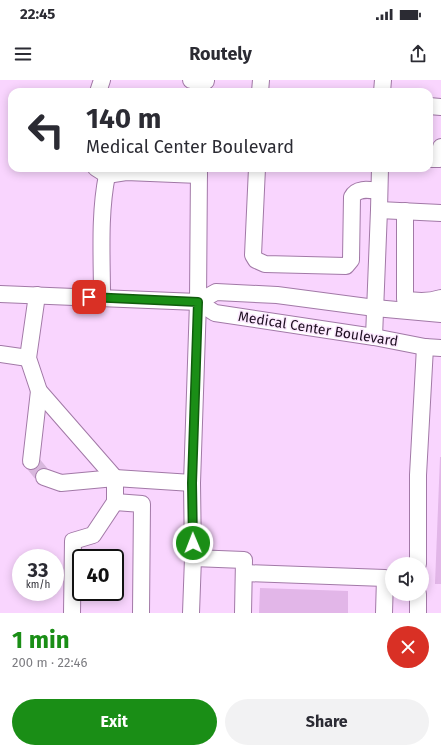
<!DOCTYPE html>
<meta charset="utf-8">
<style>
:root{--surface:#fff;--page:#f2f2f3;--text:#2b2b33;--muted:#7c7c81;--accent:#1a8e16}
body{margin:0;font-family:"Fira Sans",sans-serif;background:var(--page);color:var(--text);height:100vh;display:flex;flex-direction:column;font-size:15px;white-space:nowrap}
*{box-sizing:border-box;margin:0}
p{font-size:13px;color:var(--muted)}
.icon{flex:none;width:22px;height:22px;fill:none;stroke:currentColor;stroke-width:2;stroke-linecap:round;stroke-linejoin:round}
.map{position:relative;height:533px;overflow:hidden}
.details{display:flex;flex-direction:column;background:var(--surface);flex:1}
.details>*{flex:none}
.top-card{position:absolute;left:8px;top:8px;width:425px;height:84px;border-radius:12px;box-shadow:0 2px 10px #0003;background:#fff;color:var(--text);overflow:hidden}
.buttons{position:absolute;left:385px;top:477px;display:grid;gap:8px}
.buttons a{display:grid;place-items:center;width:44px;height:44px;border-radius:50%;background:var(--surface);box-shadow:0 2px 10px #0003;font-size:20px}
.speed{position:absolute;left:12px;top:469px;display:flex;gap:8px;font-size:20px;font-weight:700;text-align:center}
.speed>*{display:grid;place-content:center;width:52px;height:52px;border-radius:50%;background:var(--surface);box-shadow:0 2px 10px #0003;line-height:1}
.speed small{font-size:10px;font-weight:400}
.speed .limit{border:2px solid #111;border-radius:6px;background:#fff;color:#111}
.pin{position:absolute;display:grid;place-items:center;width:34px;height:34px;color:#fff;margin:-17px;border-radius:8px;box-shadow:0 2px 6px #0006}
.me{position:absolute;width:44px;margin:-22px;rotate:359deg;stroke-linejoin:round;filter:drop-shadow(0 0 3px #0008)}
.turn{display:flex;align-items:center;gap:14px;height:84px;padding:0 12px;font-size:18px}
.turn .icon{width:52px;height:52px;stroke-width:2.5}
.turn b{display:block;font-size:28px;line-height:34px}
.round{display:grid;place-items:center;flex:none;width:42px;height:42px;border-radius:21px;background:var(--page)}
.summary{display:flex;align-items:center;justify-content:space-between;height:68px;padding:0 12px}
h1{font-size:24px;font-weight:700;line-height:30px;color:var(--accent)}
.action{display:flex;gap:8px;margin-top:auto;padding:8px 12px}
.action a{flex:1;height:46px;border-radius:24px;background:var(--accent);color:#fff;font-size:16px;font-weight:700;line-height:46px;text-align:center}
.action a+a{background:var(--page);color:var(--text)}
.status{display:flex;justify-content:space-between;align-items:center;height:28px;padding:0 20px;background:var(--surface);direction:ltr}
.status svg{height:11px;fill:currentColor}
header{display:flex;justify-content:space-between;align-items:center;height:52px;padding:0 12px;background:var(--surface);font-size:18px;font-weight:700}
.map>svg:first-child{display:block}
.building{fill:#e2b6e8}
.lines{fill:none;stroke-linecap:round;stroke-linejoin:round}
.minor-tunnel{stroke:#d8b7dd;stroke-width:16;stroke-dasharray:16 8;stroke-linecap:butt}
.minor-casing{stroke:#a279a7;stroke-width:18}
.minor{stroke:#fff;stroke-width:16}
.route-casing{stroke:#115c0e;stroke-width:10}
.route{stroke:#1a8e16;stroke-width:7}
.labels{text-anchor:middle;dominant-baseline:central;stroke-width:3;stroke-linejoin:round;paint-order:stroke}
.street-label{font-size:14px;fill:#1f1022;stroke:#fce9fe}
</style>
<div class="status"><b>22:45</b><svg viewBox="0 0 49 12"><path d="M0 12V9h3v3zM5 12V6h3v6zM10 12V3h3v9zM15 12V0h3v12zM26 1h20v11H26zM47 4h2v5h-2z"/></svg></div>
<header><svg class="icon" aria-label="menu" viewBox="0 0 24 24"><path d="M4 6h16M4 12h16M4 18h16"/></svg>Routely<svg class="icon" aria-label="share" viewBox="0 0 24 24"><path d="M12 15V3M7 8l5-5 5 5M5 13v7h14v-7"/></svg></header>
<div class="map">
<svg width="441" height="533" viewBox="0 0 441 533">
<rect width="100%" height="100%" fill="#f9d5fe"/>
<g class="building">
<path d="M440,377H441V504H435Z"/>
<path d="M260,508L348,511V533H259Z"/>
</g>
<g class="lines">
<path class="minor-tunnel" d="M31,381L44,397"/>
<g class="minor-casing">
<g id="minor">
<path d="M191,0L206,1"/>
<path d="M98,12L102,0"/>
<path d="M260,12L261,0"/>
<path d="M382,12L383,0"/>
<path d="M429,26L441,27"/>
<path d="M429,79H439L441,67"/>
<path d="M96,88L107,95L126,92L199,95"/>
<path d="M257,88L253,175L256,180L265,184L346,186L351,180L352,117C357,107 370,110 379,111"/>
<path d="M379,130L441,133"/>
<path d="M405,131V219C418,222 428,222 441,218"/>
<path d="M0,214L198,222L216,212L277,215L375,228L441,234"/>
<path d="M37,215L28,278L39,311L115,398V422L93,455L73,461L72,533"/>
<path d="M102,218C102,177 99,135 107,95"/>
<path d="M198,222L215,233L374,257L425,267L441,268"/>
<path d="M374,257L379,130L380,88"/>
<path d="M0,274L28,278"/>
<path d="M31,381L39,311"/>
<path d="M44,397L61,403L115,398L192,403"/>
<path d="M115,422L142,424L141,533"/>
<path d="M193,478L244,480L243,533"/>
<path d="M418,484V395L425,267"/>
<path d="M244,493L385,498L384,533"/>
<path d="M191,533L193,478L192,403L198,222L199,88"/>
<path d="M418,533V514"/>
</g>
</g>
<use href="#minor" class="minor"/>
</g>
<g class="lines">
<g class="route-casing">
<path id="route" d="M89,217L198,222L192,403L193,463"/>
</g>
<use href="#route" class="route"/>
</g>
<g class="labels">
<g class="street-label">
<text transform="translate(318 249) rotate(9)">Medical Center Boulevard</text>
</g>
</g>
</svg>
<div class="buttons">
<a><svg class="icon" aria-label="sound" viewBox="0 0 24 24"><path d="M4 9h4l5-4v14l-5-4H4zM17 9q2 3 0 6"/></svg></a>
</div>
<div class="speed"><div>33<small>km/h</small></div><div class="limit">40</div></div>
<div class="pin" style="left:89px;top:217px;background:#d93025"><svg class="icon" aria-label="arrive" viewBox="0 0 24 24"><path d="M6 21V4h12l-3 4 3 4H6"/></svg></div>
<svg class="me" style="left:193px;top:463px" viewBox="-20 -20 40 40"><circle r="17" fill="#1a8e16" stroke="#fff" stroke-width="3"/><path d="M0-11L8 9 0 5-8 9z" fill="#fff"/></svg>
<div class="top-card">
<div class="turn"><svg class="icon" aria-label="left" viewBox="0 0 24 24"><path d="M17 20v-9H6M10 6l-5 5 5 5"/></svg><div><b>140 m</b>Medical Center Boulevard</div></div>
</div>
</div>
<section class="details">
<div class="summary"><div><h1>1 min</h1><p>200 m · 22:46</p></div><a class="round" style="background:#d93025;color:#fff"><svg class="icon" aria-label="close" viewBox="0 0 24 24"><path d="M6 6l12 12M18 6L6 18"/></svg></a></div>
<div class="action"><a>Exit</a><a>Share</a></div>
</section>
